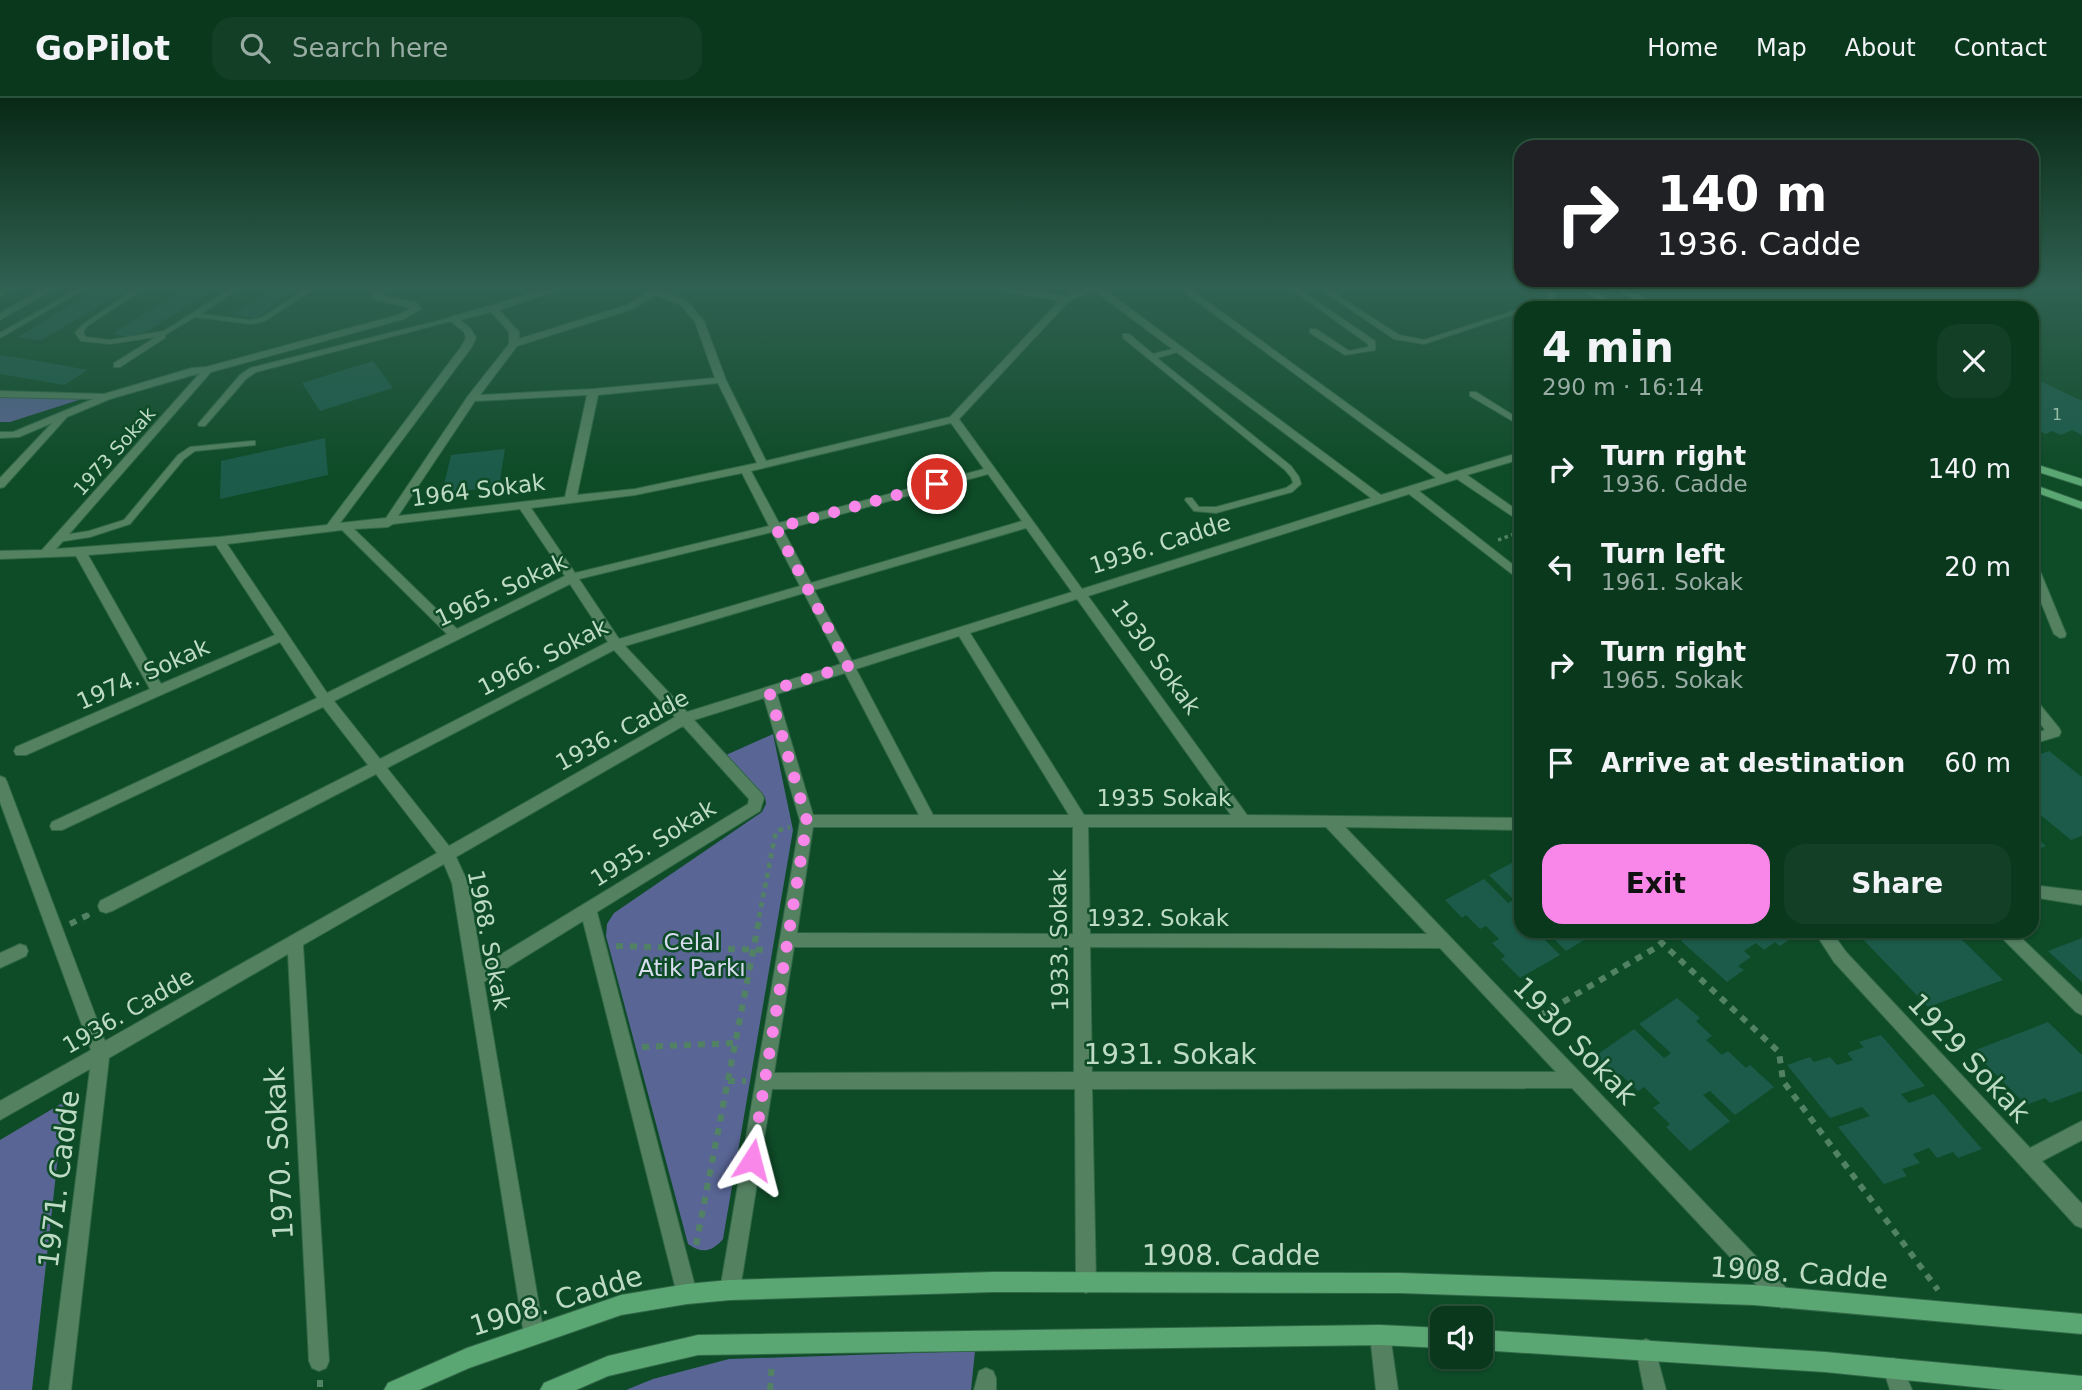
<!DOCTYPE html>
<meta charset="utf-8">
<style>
:root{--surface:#0a381d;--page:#133f26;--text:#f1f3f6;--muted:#99aca4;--line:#2a523b;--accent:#f987e9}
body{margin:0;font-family:"DejaVu Sans",sans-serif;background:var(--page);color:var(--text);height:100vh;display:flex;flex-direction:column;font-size:26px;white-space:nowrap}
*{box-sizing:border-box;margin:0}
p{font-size:23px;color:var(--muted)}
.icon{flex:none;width:38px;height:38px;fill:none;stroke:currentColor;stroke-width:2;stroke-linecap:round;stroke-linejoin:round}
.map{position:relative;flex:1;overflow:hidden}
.drawer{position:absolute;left:1514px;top:203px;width:525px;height:637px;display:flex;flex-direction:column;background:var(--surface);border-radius:21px;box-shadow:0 2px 5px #0004,0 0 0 2px var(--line)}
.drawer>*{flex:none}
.banner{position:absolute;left:1514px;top:42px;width:525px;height:147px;border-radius:21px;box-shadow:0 2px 5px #0004,0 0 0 2px var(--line);background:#202124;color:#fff;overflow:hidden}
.fabs{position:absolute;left:1430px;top:1208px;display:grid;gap:14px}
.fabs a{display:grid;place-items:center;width:63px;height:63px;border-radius:14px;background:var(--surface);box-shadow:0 2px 5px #0004,0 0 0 2px var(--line);font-size:35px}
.pin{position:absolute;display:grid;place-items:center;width:60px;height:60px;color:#fff;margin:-30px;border:4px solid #fff;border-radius:50%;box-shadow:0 2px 7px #0007}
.me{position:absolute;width:77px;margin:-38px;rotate:9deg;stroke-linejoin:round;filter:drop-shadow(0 0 5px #0008)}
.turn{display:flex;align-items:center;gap:24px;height:147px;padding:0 28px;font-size:32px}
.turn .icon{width:91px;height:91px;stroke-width:2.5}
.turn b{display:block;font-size:49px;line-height:60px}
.round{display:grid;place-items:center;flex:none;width:74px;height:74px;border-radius:21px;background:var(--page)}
.headline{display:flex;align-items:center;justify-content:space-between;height:119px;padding:0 28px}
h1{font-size:42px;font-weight:700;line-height:52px}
.cta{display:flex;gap:14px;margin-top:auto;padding:14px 28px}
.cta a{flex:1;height:80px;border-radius:21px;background:var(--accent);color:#111;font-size:28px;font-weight:700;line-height:80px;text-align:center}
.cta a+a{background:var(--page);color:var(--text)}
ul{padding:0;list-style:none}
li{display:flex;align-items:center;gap:21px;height:98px;padding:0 28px}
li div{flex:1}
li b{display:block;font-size:26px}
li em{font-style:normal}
header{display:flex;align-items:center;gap:42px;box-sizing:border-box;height:98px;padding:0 35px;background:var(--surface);border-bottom:2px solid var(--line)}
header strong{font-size:33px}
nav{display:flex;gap:38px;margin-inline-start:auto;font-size:24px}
.search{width:490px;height:63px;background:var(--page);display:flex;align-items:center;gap:18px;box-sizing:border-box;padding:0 24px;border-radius:21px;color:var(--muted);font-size:26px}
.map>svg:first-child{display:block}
.green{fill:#596594}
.building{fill:#1c5b4a}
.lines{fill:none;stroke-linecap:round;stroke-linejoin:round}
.lane-casing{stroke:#316847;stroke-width:2}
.street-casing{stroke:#316847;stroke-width:2}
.secondary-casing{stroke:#316847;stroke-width:2}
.path-far2{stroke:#528264;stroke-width:3.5;stroke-dasharray:3.5 3.5;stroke-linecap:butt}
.path-far1{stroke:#528264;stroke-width:4.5;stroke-dasharray:5 5;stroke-linecap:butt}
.path{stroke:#528264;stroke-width:6;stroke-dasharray:7 7;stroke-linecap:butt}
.lane{fill:#548261;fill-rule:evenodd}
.street{fill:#548261;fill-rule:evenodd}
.secondary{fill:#5ba773;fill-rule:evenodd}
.route{stroke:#f987e9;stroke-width:12;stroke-dasharray:0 21.6}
.labels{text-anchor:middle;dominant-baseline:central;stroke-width:5;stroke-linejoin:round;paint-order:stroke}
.far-number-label{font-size:16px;fill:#96bba6}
.far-street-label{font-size:19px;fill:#bedbc5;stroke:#0e4b27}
.street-label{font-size:23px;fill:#bedbc5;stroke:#0e4b27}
.park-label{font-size:23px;fill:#d7dcef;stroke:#0e4b27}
.near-street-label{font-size:28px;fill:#bedbc5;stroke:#0e4b27}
</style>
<header>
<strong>GoPilot</strong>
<div class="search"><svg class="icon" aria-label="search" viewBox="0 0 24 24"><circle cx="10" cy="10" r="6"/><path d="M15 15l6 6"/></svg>Search here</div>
<nav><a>Home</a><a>Map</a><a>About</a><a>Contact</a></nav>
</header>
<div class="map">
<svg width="2082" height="1292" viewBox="0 0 2082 1292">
<rect width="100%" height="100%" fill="#0e4b27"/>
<g class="green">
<path d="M0,296L91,298L10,324H0Z"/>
<path d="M773,636L793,732L723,1141C712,1154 702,1156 688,1146L606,838L607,826L614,815L762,714L766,706L765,699L726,657Z"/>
<path d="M64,1004L32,1292H0V1042Z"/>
<path d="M975,1253L971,1292H626L653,1281L729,1261Z"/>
</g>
<g class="building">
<path d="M99,191H127L40,243L17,239Z"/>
<path d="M185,191H213L137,240L112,236Z"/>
<path d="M270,191H298L256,220L232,217Z"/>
<path d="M0,257L38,263L88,272L64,287L0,276Z"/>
<path d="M373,263L393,290L320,313L302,285Z"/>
<path d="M2032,279L2082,303V337L2072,332L2061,337L2052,333L2046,336L2032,329Z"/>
<path d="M325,340L328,377L220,401L221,363Z"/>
<path d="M505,351L499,389L442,395L451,357Z"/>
<path d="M2049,653L2082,679V738L2071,742L2032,710V659Z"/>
<path d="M2032,736L2046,748L2032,754Z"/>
<path d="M1521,760V833H1544L1539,836L1560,857L1520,880L1501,861L1505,858L1492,845L1499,841L1486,828L1480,831L1466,817L1462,820L1445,802L1484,781L1508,805L1514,802L1489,777Z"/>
<path d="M1546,833H1599L1566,853Z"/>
<path d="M1697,833H1791L1796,837L1780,848L1775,844L1764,852L1756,845L1744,853L1751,859L1738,868L1744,872L1727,884L1681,843Z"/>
<path d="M1855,833H1953L2003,882L1928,909Z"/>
<path d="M2082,840V884L2048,853Z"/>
<path d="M1677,900L1700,920L1696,923L1712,938L1706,942L1722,957L1728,953L1746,970L1750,967L1774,989L1735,1017L1710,993L1703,997L1730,1023L1690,1053L1666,1029L1670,1026L1653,1010L1660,1005L1644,989L1638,993L1620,976L1616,979L1595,958L1634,931L1664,960L1671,955L1639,926Z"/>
<path d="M2048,924L2082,957V993L2050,1005L2045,1000L2026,1007L1973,953Z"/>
<path d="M1881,937L1925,988L1901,996L1909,1005L1934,996L1982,1051L1958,1060L1953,1054L1937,1060L1929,1050L1913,1056L1920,1065L1902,1071L1907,1078L1884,1086L1838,1029L1870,1018L1862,1009L1830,1020L1787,967L1810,959L1814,964L1830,959L1837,967L1853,962L1847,955L1864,949L1859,944Z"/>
</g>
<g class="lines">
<g class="lane-casing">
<g id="lane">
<path d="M77,191H85L0,240V235Z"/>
<path d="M135,191H143L86,229L83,235L86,239L110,242L164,233L230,191H238L201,216L251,222L261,220L306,191H314L265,223L251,226L195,219L165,237V240L120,269H114V265L156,239L110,246L81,243L75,235L82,227Z"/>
<path d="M1291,191H1299L1375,243V252L1345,257L1310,235V231H1316L1349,253L1368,249V246Z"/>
<path d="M1320,191H1328L1399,237L1424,242L1519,211L1521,210V214L1424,246L1394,241Z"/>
<path d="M1544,191H1551L1555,198C1548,208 1535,210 1524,210L1547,201L1549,198Z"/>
<path d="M453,219L457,221L455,222L256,274L246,281L205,328H199L198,326L240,277L250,270Z"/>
<path d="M1123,236H1129L1153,256L1181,249V253L1157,260L1291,368L1299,379L1301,386L1292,394L1216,415L1194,413L1185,402L1186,400H1192L1199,409H1216L1286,390L1293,385L1291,379L1285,372L1123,240Z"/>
<path d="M1470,294H1476L1521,322V328L1470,298Z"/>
<path d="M252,343H255V347L195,353L184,361L130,426L90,439L58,444L54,441L58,438L89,433L124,422L178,357L190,349Z"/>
</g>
</g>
<g class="street-casing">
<g id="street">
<path d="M43,191H54L0,222V215Z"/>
<path d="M378,191H387L381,198L416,204L421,211L404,221L211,274L56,451L219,439L327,427L461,249L466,240L464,234L450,223V219L547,191H561L499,212L519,234V241L627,207L652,191H663L662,193L687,203L704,223L726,282L766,363L950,319L1059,203L995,191H1019L1065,198L1082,191H1104L1381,397L1436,380L1180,191H1190L1446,377L1521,354V361L1467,377L1521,415V424L1457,381L1419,393L1521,473V483L1409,396L1088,498L1247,717L1521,720V732L1345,729L1789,1193L1792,1200L1789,1207L1782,1210L1775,1207L1572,990L1092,991L1096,1185L1093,1192L1086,1195L1079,1192L1076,1185L1075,991H772L740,1192L737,1199L730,1202L723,1199L720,1192L800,723L764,600L694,622L762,696L764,700L760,713L597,814L697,1196L694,1203L687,1206L680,1203L677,1196L583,823L484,884L544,1237L541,1244L534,1247L527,1244L524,1237L452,785L444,766L303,847L329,1263L326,1270L319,1273L312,1270L309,1263L288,856L109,960L71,1292H49L90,971L0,1022V1003L91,952L0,704V678L5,680L7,684L105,943L437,755L376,676L112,813L106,815L100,813L98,808L100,803L368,667L323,609L62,732H52L50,728L52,724L317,600L280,544L26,657H16L14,653L16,649L150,591L76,458L0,461V453L42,452L200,275L110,301L67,319L4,389L0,390V380L52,325L19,339L0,340V334H13L93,301L0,299V293L104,296L192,270L206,269L398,217L411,210L372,201L370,199ZM1094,192L1095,193L1371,400L1082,491L959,321L1069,203ZM655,197L681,207L695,224L715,280L593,291L480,297L517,248L633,211ZM491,214L509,234V246L468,298L386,420L340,425L471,250L476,240L471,231L460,222ZM718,285L757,365L635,391L577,397L598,297ZM587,297L565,399L398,418L475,303ZM951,325L984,371L779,425L751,373ZM742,375L769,428L575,475L531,410L635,397ZM988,376L1022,423L811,485L783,432ZM520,411L565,478L457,531L354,431L388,429L393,426ZM1026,430L1072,494L852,563L814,492ZM342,432L447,536L327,595L227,446ZM772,434L800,488L619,541L579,481ZM216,447L275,537L161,586L88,457ZM570,486L608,544L380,661L334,603ZM804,495L841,566L687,614L625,548ZM1077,501L1231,717H1084L970,535ZM959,538L1069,717H933L856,571ZM614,552L675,619L449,748L387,670ZM845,575L919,717H813L777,596ZM683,628L749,701L748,706L482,868L468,785L456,759ZM813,729H1073V836L797,835ZM1088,729H1326L1427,836H1090ZM794,849H1074V974L774,975ZM1090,849L1440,850L1556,974H1092Z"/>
<path d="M2032,464L2038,468L2066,536L2065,539L2060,540L2054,536L2032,482Z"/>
<path d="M2032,601L2037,603L2059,630L2061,634L2059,638L2032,646V636L2045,632L2032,615Z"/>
<path d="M2032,787L2082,793V807L2032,799Z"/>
<path d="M1814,833H1831L1846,854L2030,1050L2082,1023V1042L2042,1063L2082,1106V1130L2075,1127L1834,864Z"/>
<path d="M1995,833H2014L2082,898V917L2076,914Z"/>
<path d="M20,846L26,848L28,853L26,858L0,870V855Z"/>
<path d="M1380,1227L1387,1230L1390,1237L1398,1292H1376L1370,1237L1373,1230Z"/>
<path d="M1646,1241L1653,1244L1666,1292H1644L1636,1251L1639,1244Z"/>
<path d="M1893,1260L1900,1263L1912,1292H1890L1883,1270L1886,1263Z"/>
<path d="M986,1270L993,1273L996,1280V1292H974L979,1273Z"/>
</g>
</g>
<g class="secondary-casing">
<g id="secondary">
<path d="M12,191L0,199L1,191Z"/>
<path d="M1578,191H1589L1625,210H1613Z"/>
<path d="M1616,191H1627L1663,210H1651Z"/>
<path d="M2032,365L2082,381V388L2032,372Z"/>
<path d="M2032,386L2082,404V411L2032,393Z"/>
<path d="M993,1174L1400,1175L1754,1187L2082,1216V1236L1754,1207L1400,1195L993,1194L730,1202L687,1206L621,1217L469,1270L419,1292H384L388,1285L467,1250L621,1197L687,1186L730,1182Z"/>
<path d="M1380,1227L1442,1230V1250L1380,1247L698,1257L608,1278L576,1292H540L544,1285L608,1258L698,1237Z"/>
<path d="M1480,1232L1825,1254L2082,1278V1292H2005L1825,1274L1480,1252Z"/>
</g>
</g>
<path class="path-far2" d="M1498,442L1520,434"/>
<g class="path-far1">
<path d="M85,819L90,816"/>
<path d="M759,819L776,733L790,729"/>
</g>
<g class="path">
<path d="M70,826L88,817"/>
<path d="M1649,833L1779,954L1783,983L1938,1192"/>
<path d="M616,848L768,852"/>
<path d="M1539,918L1662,846"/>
<path d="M642,949L735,945"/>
<path d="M728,983H746"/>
<path d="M696,1147L760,817"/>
<path d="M320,1282V1292"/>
<path d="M770,1292L772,1265"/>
</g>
<use href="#lane" class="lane"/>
<use href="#street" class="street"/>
<use href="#secondary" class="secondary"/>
</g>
<linearGradient id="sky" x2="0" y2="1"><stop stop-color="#082915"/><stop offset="0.51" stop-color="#306152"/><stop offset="1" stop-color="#306152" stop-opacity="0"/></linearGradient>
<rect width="2082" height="372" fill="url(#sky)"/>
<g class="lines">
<path class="route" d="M752,1062L807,723L769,593L848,568L776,430L937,386"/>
</g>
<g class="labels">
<g class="far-number-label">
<text x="2057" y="316">1</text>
</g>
<g class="far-street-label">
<text transform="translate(114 353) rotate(-48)">1973 Sokak</text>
</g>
<g class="street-label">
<text transform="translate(478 392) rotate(-7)">1964 Sokak</text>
<text transform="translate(1160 446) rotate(-18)">1936. Cadde</text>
<text transform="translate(501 492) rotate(-25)">1965. Sokak</text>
<text transform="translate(543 559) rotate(-27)">1966. Sokak</text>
<text transform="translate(1156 559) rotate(54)">1930 Sokak</text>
<text transform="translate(143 576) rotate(-24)">1974. Sokak</text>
<text transform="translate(622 632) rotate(-28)">1936. Cadde</text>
<text x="1164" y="700">1935 Sokak</text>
<text transform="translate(653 745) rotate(-32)">1935. Sokak</text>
<text x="1158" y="820">1932. Sokak</text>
<text transform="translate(489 842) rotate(79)">1968. Sokak</text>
<text transform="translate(1059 842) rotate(-91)">1933. Sokak</text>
<text transform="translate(128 913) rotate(-30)">1936. Cadde</text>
</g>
<g class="park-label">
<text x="692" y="844">Celal<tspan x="692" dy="26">Atik Parkı</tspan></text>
</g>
<g class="near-street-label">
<text transform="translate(1575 943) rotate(46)">1930 Sokak</text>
<text x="1170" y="956">1931. Sokak</text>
<text transform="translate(1969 960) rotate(47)">1929 Sokak</text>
<text transform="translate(279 1055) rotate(-93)">1970. Sokak</text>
<text transform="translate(59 1081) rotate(-83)">1971. Cadde</text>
<text x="1231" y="1157">1908. Cadde</text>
<text transform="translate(1799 1175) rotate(4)">1908. Cadde</text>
<text transform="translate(556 1203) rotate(-17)">1908. Cadde</text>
</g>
</g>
</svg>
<div class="fabs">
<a><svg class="icon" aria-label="sound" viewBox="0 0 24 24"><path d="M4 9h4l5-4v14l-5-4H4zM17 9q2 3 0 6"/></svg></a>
</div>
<div class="pin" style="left:937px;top:386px;background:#d93025"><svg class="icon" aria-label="arrive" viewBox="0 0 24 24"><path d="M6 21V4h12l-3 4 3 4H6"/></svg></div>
<svg class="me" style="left:752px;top:1062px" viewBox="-20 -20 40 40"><path d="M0-17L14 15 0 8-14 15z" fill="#f987e9" stroke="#fff" stroke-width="4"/></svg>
<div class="banner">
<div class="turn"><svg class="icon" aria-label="right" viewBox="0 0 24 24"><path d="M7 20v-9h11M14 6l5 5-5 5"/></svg><div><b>140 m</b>1936. Cadde</div></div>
</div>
<section class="drawer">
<div class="headline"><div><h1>4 min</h1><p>290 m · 16:14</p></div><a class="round"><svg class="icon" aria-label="close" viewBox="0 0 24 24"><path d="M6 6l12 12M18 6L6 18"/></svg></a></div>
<ul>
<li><svg class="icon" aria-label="right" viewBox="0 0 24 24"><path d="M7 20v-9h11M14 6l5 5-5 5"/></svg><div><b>Turn right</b><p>1936. Cadde</p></div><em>140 m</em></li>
<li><svg class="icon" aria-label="left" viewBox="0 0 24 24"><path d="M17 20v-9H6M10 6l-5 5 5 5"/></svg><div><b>Turn left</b><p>1961. Sokak</p></div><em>20 m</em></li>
<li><svg class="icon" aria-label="right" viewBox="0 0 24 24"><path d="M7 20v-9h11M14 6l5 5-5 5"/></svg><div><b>Turn right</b><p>1965. Sokak</p></div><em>70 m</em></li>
<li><svg class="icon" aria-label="arrive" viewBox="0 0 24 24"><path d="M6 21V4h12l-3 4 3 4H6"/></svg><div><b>Arrive at destination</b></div><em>60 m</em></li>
</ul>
<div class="cta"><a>Exit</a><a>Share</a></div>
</section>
</div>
